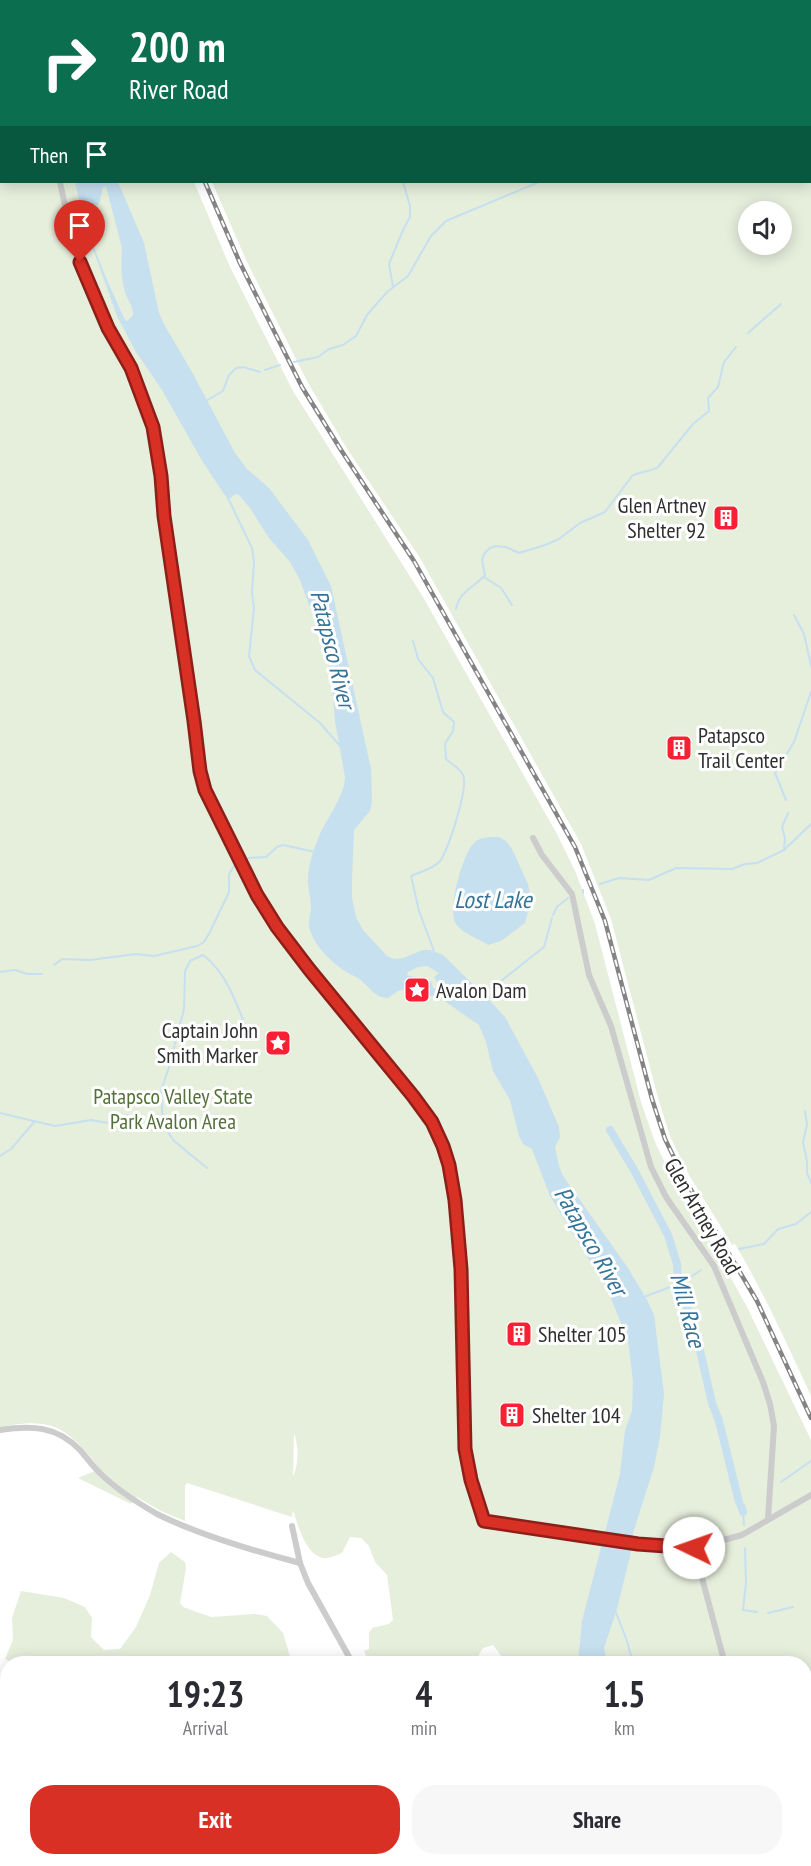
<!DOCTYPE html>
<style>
:root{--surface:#fff;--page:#f7f7f7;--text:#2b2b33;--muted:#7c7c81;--accent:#d93025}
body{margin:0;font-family:"PT Sans Narrow",sans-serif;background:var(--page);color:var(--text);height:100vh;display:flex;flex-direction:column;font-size:22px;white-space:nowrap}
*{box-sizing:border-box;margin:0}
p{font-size:20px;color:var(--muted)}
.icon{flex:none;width:33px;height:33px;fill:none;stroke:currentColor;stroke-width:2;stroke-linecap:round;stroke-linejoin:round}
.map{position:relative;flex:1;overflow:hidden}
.panel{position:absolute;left:0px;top:1656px;width:812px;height:210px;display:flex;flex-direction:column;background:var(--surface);border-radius:24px 24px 0 0;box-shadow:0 3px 15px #0003}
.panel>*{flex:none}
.guide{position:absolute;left:0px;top:0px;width:812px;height:183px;box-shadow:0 3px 15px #0003;background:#0b6e4f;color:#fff;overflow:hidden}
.controls{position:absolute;left:738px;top:201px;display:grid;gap:12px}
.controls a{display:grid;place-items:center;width:54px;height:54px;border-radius:50%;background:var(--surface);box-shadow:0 3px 15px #0003;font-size:30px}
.pin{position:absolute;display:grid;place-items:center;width:51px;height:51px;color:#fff;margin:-62px -26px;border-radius:50% 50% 50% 0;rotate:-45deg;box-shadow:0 0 6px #0007}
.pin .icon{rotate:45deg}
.me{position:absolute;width:66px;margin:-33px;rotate:273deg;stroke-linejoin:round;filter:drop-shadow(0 0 4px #0008)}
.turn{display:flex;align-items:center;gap:21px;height:126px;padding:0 30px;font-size:27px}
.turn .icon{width:78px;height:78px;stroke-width:2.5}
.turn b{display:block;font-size:42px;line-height:51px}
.then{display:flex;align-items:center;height:57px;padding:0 30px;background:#0003;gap:12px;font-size:22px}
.eta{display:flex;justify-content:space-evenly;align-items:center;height:102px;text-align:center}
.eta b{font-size:36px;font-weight:600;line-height:42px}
.button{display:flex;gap:12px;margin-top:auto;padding:12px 30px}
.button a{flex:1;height:69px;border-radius:24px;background:var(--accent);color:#fff;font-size:24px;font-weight:600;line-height:69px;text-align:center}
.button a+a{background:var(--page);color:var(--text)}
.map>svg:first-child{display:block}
.green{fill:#e6eedc;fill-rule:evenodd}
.water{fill:#c6e0f0;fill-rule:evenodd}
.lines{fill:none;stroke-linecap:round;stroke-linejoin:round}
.stream{stroke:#c6e0f0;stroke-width:2}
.canal{stroke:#c6e0f0;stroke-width:8}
.street{stroke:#ccc;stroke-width:6}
.rail-casing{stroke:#848484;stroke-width:4.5}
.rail{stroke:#fff;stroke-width:2;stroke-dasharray:7;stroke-linecap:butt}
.route-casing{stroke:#8d1f18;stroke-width:15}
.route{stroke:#d93025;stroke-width:10}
.labels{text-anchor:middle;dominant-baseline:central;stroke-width:6;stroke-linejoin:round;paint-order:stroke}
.poi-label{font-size:22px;fill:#2f2f2f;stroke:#fff;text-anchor:start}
.park-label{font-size:22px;fill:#537038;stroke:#fff}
.street-label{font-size:22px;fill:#2f2f2f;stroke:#fff}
.water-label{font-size:24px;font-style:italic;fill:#34749a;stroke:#fff}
</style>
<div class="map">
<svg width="811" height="1866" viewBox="0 0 811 1866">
<rect width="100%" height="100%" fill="#fff"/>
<g class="green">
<path d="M0,0H134L135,1L2,2V182H194L230,267L293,391L423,597L557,834L576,873L595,924L641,1102L655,1142L675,1184L712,1244L747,1307L811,1440V1866H511L504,1859L804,1858V1664L494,1663L502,1657L493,1645L483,1648L474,1663H369L364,1651L369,1649V1633L372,1628L389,1624L393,1620L387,1575L375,1562L369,1546L361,1538L350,1537L342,1553C336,1555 329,1559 323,1558C305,1554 298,1525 293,1510L292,1517L187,1483L185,1486V1521L161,1511L137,1497L131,1504L78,1478L100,1469C68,1428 54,1416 0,1427ZM294,1433C299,1448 299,1462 293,1477Z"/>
<path d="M151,0H811V1396C787,1344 764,1293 735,1244L732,1245L689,1175L670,1136L658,1098L611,919L581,844L420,558L346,447L308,383L246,260L212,182H810V2ZM748,212H782V244H748Z"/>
<path d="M171,1552L185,1562L186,1568L180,1603L183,1607L211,1617L255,1614L267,1616L283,1633L292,1663L16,1664L5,1659L13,1640L12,1618L21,1591L64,1598L85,1607L92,1618L91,1637L104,1650L120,1649L136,1627L150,1595L159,1563Z"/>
<path d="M3,1690H7V1727L0,1722V1693Z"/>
<path d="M7,1781V1855L0,1858V1791Z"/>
<path d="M18,1859V1858L83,1859L80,1866H6Z"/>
<path d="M266,1859H387L398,1866H262Z"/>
</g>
<g class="water">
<path d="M75,182H118L144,243L159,313L165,326L192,372L235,453L247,469L269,488L308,540L331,586L371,769L372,801L370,811L354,830L352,881V898L356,917L363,930L387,956L394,959L403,958L423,950H430L443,955L494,1005L505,1017L538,1078L559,1127L560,1137L555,1147L559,1166L563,1176L628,1268L647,1300L654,1315L664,1394L660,1437L654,1467L633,1533L630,1556L617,1609L604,1648L606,1658L610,1663H578L582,1621L620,1474L625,1430L632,1411L633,1381L628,1340L607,1289L550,1196L532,1149L523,1144L519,1136L510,1100L493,1071L486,1042L479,1025L440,998L431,996L421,988L415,986L398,991L388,998C372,998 368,982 354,976C337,968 313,947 309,926C308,920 311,914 311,908C311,899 308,889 308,880C308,865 314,849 319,836C326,820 345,795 345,777L335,721L331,673L313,615L299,578L290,562L269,538L250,508L239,495L235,494L231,498H228L224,494L201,459L162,390L136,352L117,316L86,229ZM106,186L122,248C121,262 121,279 125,292C128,301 133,305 133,315L127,321L125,320C113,293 84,233 85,206L88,203L94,207L99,204L103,187ZM427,966L439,973L434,977L439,985L438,989L433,988L431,981L407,975L408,972L418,967Z"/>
<path d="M491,837H499L506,841L512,849L528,884L531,899L525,923L501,941L488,945C479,939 463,934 456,924C447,912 462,854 474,843C479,838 484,838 491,837Z"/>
<path d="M804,1721L811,1729V1758L804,1761Z"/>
<path d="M663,1859H702L707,1866H668Z"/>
</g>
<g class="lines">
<g class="stream">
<path d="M704,2L706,0"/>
<path d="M0,7H2"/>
<path d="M0,122H2"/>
<path d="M393,287L389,264L403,230L410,217V206L403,182"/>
<path d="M748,333L781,304"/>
<path d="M294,362L318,357L329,349L343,345L356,336L367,315L387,292L408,276L431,236L446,221L539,182"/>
<path d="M265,370L280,365"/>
<path d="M204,402L223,391L229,375L236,368L243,367L260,372"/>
<path d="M227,496L252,548L254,562L252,593L254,608L249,656L255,670L320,723L341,747"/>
<path d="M484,577L501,588L512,605"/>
<path d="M456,609C459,591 475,587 485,575L482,560L484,554L490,548L495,546L506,547L519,553L545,545L559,539L580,523L605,512L632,476C641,471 650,472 658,467L693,424L709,411L708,398L718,387L724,362L736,347"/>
<path d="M794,615L804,634L811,666"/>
<path d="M413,641L418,659L433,678L443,712L454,722L453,731L445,744L446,759C451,764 460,768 463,775C469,787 448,850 440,861C433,869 420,872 411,876L419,911L434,951"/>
<path d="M786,800L775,773L794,742L811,692"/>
<path d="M784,850L785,838L782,827L788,813"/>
<path d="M248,858L266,857L277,847L283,845L315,852"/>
<path d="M600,884L619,878L649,880L676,868L732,869L745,864L757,863L784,850L811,824"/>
<path d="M583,893V890"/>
<path d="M553,915L557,907L568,898"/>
<path d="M54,965L62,959L90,960L136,954L154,956L197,946L204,942L210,932L229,892V874L234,866"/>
<path d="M0,972L15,970L28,974H42"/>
<path d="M488,1000L501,981L544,947L552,918"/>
<path d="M805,1111L807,1125L803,1142L807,1161V1173L811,1183"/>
<path d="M0,1113L55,1126L91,1120L108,1123L128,1115"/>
<path d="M0,1156L11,1149L35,1121"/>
<path d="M207,1168L173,1140L163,1124L161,1091L169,1067L184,1009L185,971L190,961L203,955C226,972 237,1004 247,1030"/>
<path d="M739,1249L764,1244L778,1229L796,1224L811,1212"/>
<path d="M644,1297L683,1282L701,1270"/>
<path d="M781,1482L811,1461"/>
<path d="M743,1512L744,1525"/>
<path d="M745,1548L746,1583L743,1610L757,1612"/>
<path d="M615,1610L627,1641L633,1664"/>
<path d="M768,1613L793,1607"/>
<path d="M354,1858L372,1866"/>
<path d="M776,1858L780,1866"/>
<path d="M0,1863L11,1858"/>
</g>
<g class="canal">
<path d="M610,1130L634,1170L668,1235L677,1264L678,1283L696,1333L712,1403L719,1421L739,1502"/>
<path d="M741,1506L743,1512"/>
</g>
<g class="street">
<path d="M16,0V2"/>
<path d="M60,182C70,233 83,281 107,328C124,360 144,390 152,427C160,459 160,489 164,521C173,583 182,644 192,705C196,733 195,764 205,790C223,838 250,884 277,927L309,969L413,1096L432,1122L443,1146L449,1165L457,1218L461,1269L465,1449L471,1480L484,1521L638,1544L694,1548L742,1535L811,1495"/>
<path d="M533,838L542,855L572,894L589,975L611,1026L651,1167L666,1197L714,1266L763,1382L770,1404L774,1426L768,1519"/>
<path d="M0,1430C31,1425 57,1426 80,1450C87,1458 93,1467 101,1474C117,1490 138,1503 157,1514C199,1535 254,1551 300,1563"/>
<path d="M292,1526L300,1563L308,1583L353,1664"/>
<path d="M694,1548L725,1664"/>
<path d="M495,1858L501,1866"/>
<path d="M800,1858L802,1866"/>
</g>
<g class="rail-casing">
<g id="rail">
<path d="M141,0V2"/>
<path d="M205,182L240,263L302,387L341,450L414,561L575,847L605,921L652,1099L665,1139L684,1178L757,1301L811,1418"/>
</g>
</g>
<use href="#rail" class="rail"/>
</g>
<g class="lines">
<g class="route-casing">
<path id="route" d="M80,262L108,328L131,368L153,427L161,476L164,516L194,721L200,771L205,790L257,895L277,927L309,969L413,1096L432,1122L443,1146L449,1165L455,1200L461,1269L465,1449L471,1480L484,1521L638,1544L694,1548"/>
</g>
<use href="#route" class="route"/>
</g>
<defs>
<g id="building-square" transform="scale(1.35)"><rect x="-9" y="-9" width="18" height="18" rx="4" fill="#f72133" stroke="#fff"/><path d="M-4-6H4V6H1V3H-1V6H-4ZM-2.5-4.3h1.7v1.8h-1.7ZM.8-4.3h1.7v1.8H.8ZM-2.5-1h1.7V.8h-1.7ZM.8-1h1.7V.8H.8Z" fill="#fff"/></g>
<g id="sight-square" transform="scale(1.35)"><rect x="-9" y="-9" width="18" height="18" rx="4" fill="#f72133" stroke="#fff"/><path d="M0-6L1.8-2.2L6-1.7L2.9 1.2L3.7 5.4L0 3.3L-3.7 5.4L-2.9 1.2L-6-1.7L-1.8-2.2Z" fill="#fff"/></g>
</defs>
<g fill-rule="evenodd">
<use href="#building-square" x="726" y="518"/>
<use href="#building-square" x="679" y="748"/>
<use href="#sight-square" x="417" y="990"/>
<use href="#sight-square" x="278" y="1043"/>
<use href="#building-square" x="519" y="1334"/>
<use href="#building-square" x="512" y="1415"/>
</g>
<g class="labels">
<g class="poi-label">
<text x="706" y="505" text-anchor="end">Glen Artney<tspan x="706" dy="25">Shelter 92</tspan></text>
<text x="698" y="735">Patapsco<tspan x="698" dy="25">Trail Center</tspan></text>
<text x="436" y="990">Avalon Dam</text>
<text x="258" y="1030" text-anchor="end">Captain John<tspan x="258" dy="25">Smith Marker</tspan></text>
<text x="538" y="1334">Shelter 105</text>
<text x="532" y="1415">Shelter 104</text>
</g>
<g class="park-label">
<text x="173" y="1096">Patapsco Valley State<tspan x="173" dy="25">Park Avalon Area</tspan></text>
</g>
<g class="street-label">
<text transform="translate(703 1216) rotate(60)">Glen Artney Road</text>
</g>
<g class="water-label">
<text transform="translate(333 649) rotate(76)">Patapsco River</text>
<text x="493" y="899">Lost Lake</text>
<text transform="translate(591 1241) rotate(60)">Patapsco River</text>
<text transform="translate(688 1310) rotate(75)">Mill Race</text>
</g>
</g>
</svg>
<div class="controls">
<a><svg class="icon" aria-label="sound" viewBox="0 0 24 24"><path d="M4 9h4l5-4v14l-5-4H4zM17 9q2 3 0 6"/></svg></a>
</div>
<div class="pin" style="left:80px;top:262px;background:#d93025"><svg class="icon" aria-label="arrive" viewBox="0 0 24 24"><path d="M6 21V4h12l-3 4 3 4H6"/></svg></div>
<svg class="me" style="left:694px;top:1548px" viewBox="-20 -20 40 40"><circle r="19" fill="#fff"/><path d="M0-13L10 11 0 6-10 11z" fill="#d93025"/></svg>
<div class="guide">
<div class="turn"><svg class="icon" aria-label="right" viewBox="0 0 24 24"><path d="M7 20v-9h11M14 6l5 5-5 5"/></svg><div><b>200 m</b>River Road</div></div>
<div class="then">Then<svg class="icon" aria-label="arrive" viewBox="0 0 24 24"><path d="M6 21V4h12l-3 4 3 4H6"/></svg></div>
</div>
<section class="panel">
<div class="eta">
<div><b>19:23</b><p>Arrival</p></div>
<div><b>4</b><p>min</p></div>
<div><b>1.5</b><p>km</p></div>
</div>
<div class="button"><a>Exit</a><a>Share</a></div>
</section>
</div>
